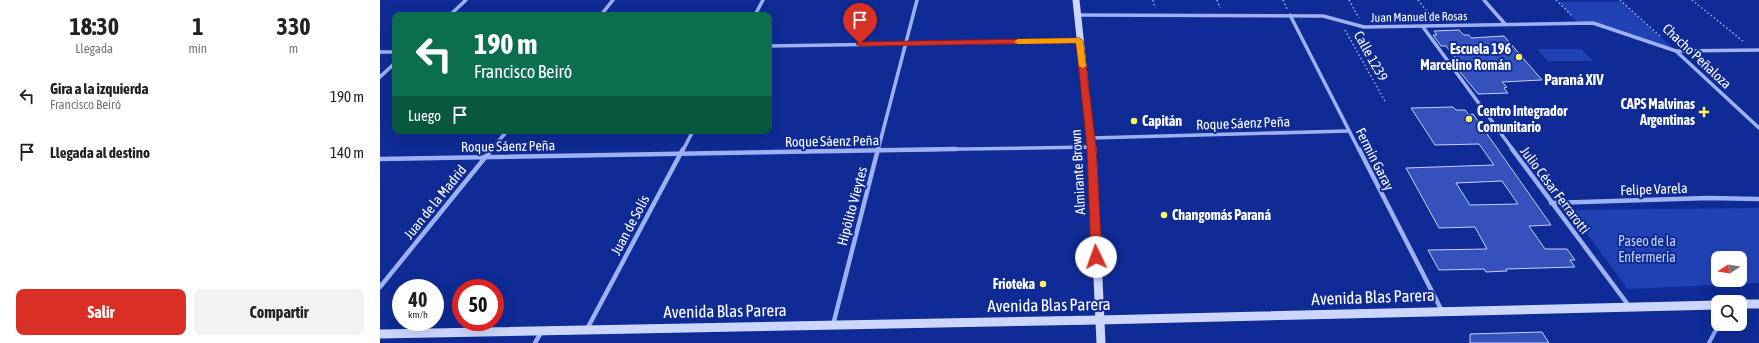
<!DOCTYPE html>
<html lang="es">
<meta charset="utf-8">
<style>
:root{--surface:#fff;--page:#f2f2f2;--text:#202124;--muted:#757577;--accent:#d93025}
body{margin:0;font-family:"Asap Condensed",sans-serif;background:var(--page);color:var(--text);height:100vh;display:flex;flex-direction:column;font-size:15px;white-space:nowrap}
*{box-sizing:border-box;margin:0}
p{font-size:13px;color:var(--muted)}
.icon{flex:none;width:22px;height:22px;fill:none;stroke:currentColor;stroke-width:2;stroke-linecap:round;stroke-linejoin:round}
.map{position:relative;flex:1;overflow:hidden}
.details{display:flex;flex-direction:column;background:var(--surface);width:380px}
.details>*{flex:none}
.guide{position:absolute;left:12px;top:12px;width:380px;height:122px;border-radius:8px;box-shadow:0 4px 16px #0002;background:#0b6e4f;color:#fff;overflow:hidden}
.needle{width:26px;rotate:258deg}
.controls{position:absolute;left:1331px;top:251px;display:grid;gap:8px}
.controls a{display:grid;place-items:center;width:36px;height:36px;border-radius:8px;background:var(--surface);box-shadow:0 4px 16px #0002;font-size:20px}
.speed{position:absolute;left:12px;top:279px;display:flex;gap:8px;font-size:20px;font-weight:700;text-align:center}
.speed>*{display:grid;place-content:center;width:52px;height:52px;border-radius:50%;background:var(--surface);box-shadow:0 4px 16px #0002;line-height:1}
.speed small{font-size:10px;font-weight:400}
.speed .limit{border:6px solid #d22;background:#fff;color:#111}
.pin{position:absolute;display:grid;place-items:center;width:34px;height:34px;color:#fff;margin:-41px -17px;border-radius:50% 50% 50% 0;rotate:-45deg;box-shadow:0 0 4px #0007}
.pin .icon{rotate:45deg}
.me{position:absolute;width:44px;margin:-22px;rotate:357deg;stroke-linejoin:round;filter:drop-shadow(0 0 3px #0008)}
.turn{display:flex;align-items:center;gap:14px;height:84px;padding:0 16px;font-size:18px}
.turn .icon{width:52px;height:52px;stroke-width:2.5}
.turn b{display:block;font-size:28px;line-height:34px}
.then{display:flex;align-items:center;height:38px;padding:0 16px;background:#0003;gap:8px;font-size:15px}
.eta{display:flex;justify-content:space-evenly;align-items:center;height:68px;text-align:center}
.eta b{font-size:24px;font-weight:700;line-height:28px}
.action{display:flex;gap:8px;margin-top:auto;padding:8px 16px}
.action a{flex:1;height:46px;border-radius:8px;background:var(--accent);color:#fff;font-size:16px;font-weight:700;line-height:46px;text-align:center}
.action a+a{background:var(--page);color:var(--text)}
ul{padding:0;list-style:none}
li{display:flex;align-items:center;gap:12px;height:56px;padding:0 16px}
li div{flex:1}
li b{display:block;font-size:15px}
li em{font-style:normal}
main{display:flex;flex:1;min-height:0}
.map>svg:first-child{display:block}
.green{fill:#2142b4;fill-rule:evenodd}
.lines{fill:none;stroke-linecap:round;stroke-linejoin:round}
.stream{stroke:#8ea7f8;stroke-width:4}
.building{fill:#3451bc;stroke:#c5d2fe;fill-rule:evenodd}
.path{stroke:#9db1f4;stroke-width:1.5;stroke-dasharray:1.5 2.5;stroke-linecap:butt}
.street-far1{stroke:#9db1f4;stroke-width:3.5}
.street{stroke:#9db1f4;stroke-width:4.5}
.secondary-far1{stroke:#cdd7fd;stroke-width:7}
.secondary{stroke:#cdd7fd;stroke-width:9}
.route{fill:#d93025;stroke:#8d1f18}
.slow{fill:#f59e0b}
.poi-dot{fill:#fff560;stroke:#0f2b95;stroke-width:1.5}
.labels{text-anchor:middle;dominant-baseline:central;stroke-width:4;stroke-linejoin:round;paint-order:stroke}
.far-street-label{font-size:12px;fill:#fff;stroke:#0f2b95}
.poi-label{font-size:14px;font-weight:bold;fill:#fff;stroke:#0f2b95;text-anchor:end}
.street-label{font-size:14px;fill:#fff;stroke:#0f2b95}
.park-label{font-size:14px;fill:#c5d2fe;stroke:#0f2b95}
.neighbourhood-label{font-size:15px;font-weight:bold;fill:#fff;stroke:#0f2b95}
.near-street-label{font-size:17px;fill:#fff;stroke:#0f2b95}
</style>
<main>
<section class="details">
<div class="eta">
<div><b>18:30</b><p>Llegada</p></div>
<div><b>1</b><p>min</p></div>
<div><b>330</b><p>m</p></div>
</div>
<ul>
<li><svg class="icon" aria-label="left" viewBox="0 0 24 24"><path d="M17 20v-9H6M10 6l-5 5 5 5"/></svg><div><b>Gira a la izquierda</b><p>Francisco Beiró</p></div><em>190 m</em></li>
<li><svg class="icon" aria-label="arrive" viewBox="0 0 24 24"><path d="M6 21V4h12l-3 4 3 4H6"/></svg><div><b>Llegada al destino</b></div><em>140 m</em></li>
</ul>
<div class="action"><a>Salir</a><a>Compartir</a></div>
</section>
<div class="map">
<svg width="1379" height="343" viewBox="0 0 1379 343">
<rect width="100%" height="100%" fill="#0f2b95"/>
<g class="green">
<path d="M1178,2H1242L1296,51L1213,23H1198Z"/>
<path d="M1157,49H1201L1213,61H1168Z"/>
<path d="M1379,208V283L1248,289L1189,210ZM1338,258H1360V280H1338Z"/>
</g>
<g class="lines">
<path class="stream" d="M1329,343L1339,324"/>
</g>
<g class="building">
<path d="M1079,30L1084,35H1089L1091,38L1124,36L1162,80L1122,82L1127,87L1124,88L1128,93L1098,94L1076,67L1082,66L1066,46H1061L1053,35H1057L1054,31Z"/>
<path d="M1073,107L1076,110H1085L1089,115L1093,114L1171,225L1149,226L1165,249H1187L1195,260H1190L1195,267L1126,269L1127,271L1106,272L1104,269L1059,270L1048,250L1107,249L1095,227L1059,228L1026,168L1114,165L1099,144L1055,145L1031,108ZM1122,181L1138,204L1090,205L1076,183Z"/>
<path d="M1162,332L1169,343H1090V334Z"/>
</g>
<g class="lines">
<g class="path">
<path d="M773,0L775,8"/>
<path d="M837,0L840,8"/>
<path d="M903,0L907,9"/>
<path d="M969,0L979,18"/>
<path d="M1038,0L1053,19"/>
<path d="M1176,0L1191,15"/>
<path d="M1240,0L1281,37"/>
<path d="M1312,0L1364,42"/>
<path d="M965,30L1006,103"/>
</g>
<g class="street-far1">
<path d="M1104,0L1125,24"/>
<path d="M70,15L86,0"/>
<path d="M221,15L233,0"/>
<path d="M375,15L383,0"/>
<path d="M697,15L943,16L984,27L1213,23L1296,51L1379,50"/>
<path d="M910,15L979,150"/>
<path d="M1043,27L1133,150"/>
<path d="M389,46L700,41"/>
<path d="M1296,51L1379,128"/>
<path d="M0,52H15"/>
<path d="M0,77L15,63"/>
<path d="M711,138L968,131"/>
<path d="M111,150L127,131"/>
<path d="M303,150L313,131"/>
<path d="M498,150L537,0"/>
<path d="M517,150L712,147"/>
</g>
<g class="street">
<path d="M979,149L1062,311"/>
<path d="M1132,149L1249,306"/>
<path d="M0,159L576,149"/>
<path d="M1171,203L1328,198L1379,199"/>
<path d="M0,287L112,149"/>
<path d="M453,325L498,149"/>
<path d="M207,329L303,149"/>
<path d="M155,343L162,331"/>
</g>
<path class="secondary-far1" d="M696,0L712,150"/>
<g class="secondary">
<path d="M712,149L721,343"/>
<path d="M1360,304H1379"/>
<path d="M0,334L719,320L1338,305"/>
</g>
</g>
<path class="route" d="M700,38L703,41L716,147L722,257L720,260H713L711,257L707,147L696,43L480,46L476,44L480,42Z"/>
<path class="slow" d="M700,38L703,41L706,66L703,68L699,66L696,43L638,44L634,42L638,39Z"/>
<g class="poi-dot">
<circle cx="1139" cy="57" r="4"/>
<path d="M1322 106h4v4h4v4h-4v4h-4v-4h-4v-4h4z"/>
<circle cx="1089" cy="119" r="4"/>
<circle cx="754" cy="121" r="4"/>
<circle cx="784" cy="215" r="4"/>
<circle cx="663" cy="284" r="4"/>
</g>
<g class="labels">
<g class="far-street-label">
<text transform="translate(1039 17) rotate(-1)">Juan Manuel de Rosas</text>
</g>
<g class="poi-label">
<text x="1131" y="49">Escuela 196<tspan x="1131" dy="16">Marcelino Román</tspan></text>
<text x="1315" y="104">CAPS Malvinas<tspan x="1315" dy="16">Argentinas</tspan></text>
<text x="1097" y="111" text-anchor="start">Centro Integrador<tspan x="1097" dy="16">Comunitario</tspan></text>
<text x="762" y="121" text-anchor="start">Capitán</text>
<text x="792" y="215" text-anchor="start">Changomás Paraná</text>
<text x="655" y="284">Frioteka</text>
</g>
<g class="street-label">
<text transform="translate(991 56) rotate(61)">Calle 1239</text>
<text transform="translate(1317 56) rotate(43)">Chacho Peñaloza</text>
<text transform="translate(863 123) rotate(-2)">Roque Sáenz Peña</text>
<text transform="translate(452 141) rotate(-1)">Roque Sáenz Peña</text>
<text transform="translate(128 146) rotate(-1)">Roque Sáenz Peña</text>
<text transform="translate(995 159) rotate(63)">Fermín Garay</text>
<text transform="translate(698 172) rotate(-93)">Almirante Brown</text>
<text transform="translate(1274 189) rotate(-2)">Felipe Varela</text>
<text transform="translate(1175 190) rotate(53)">Julio César Ferrarotti</text>
<text transform="translate(55 202) rotate(-51)">Juan de la Madrid</text>
<text transform="translate(472 206) rotate(-75)">Hipólito Vieytes</text>
<text transform="translate(250 225) rotate(-62)">Juan de Solís</text>
</g>
<g class="park-label">
<text x="1267" y="241">Paseo de la<tspan x="1267" dy="16">Enfermería</tspan></text>
</g>
<g class="neighbourhood-label">
<text x="1194" y="79">Paraná XIV</text>
</g>
<g class="near-street-label">
<text transform="translate(993 297) rotate(-2)">Avenida Blas Parera</text>
<text transform="translate(669 305) rotate(-1)">Avenida Blas Parera</text>
<text transform="translate(345 311) rotate(-1)">Avenida Blas Parera</text>
</g>
</g>
</svg>
<div class="controls">
<a><svg class="needle" viewBox="-14 -14 28 28"><path d="M0-13l5 13h-10z" fill="#e53935"/><path d="M0 13l5-13h-10z" fill="#757577"/></svg></a>
<a><svg class="icon" aria-label="search" viewBox="0 0 24 24"><circle cx="10" cy="10" r="6"/><path d="M15 15l6 6"/></svg></a>
</div>
<div class="speed"><div>40<small>km/h</small></div><div class="limit">50</div></div>
<div class="pin" style="left:480px;top:44px;background:#d93025"><svg class="icon" aria-label="arrive" viewBox="0 0 24 24"><path d="M6 21V4h12l-3 4 3 4H6"/></svg></div>
<svg class="me" style="left:716px;top:257px" viewBox="-20 -20 40 40"><circle r="19" fill="#fff"/><path d="M0-13L10 11 0 6-10 11z" fill="#d93025"/></svg>
<div class="guide">
<div class="turn"><svg class="icon" aria-label="left" viewBox="0 0 24 24"><path d="M17 20v-9H6M10 6l-5 5 5 5"/></svg><div><b>190 m</b>Francisco Beiró</div></div>
<div class="then">Luego<svg class="icon" aria-label="arrive" viewBox="0 0 24 24"><path d="M6 21V4h12l-3 4 3 4H6"/></svg></div>
</div>
</div>
</main>
